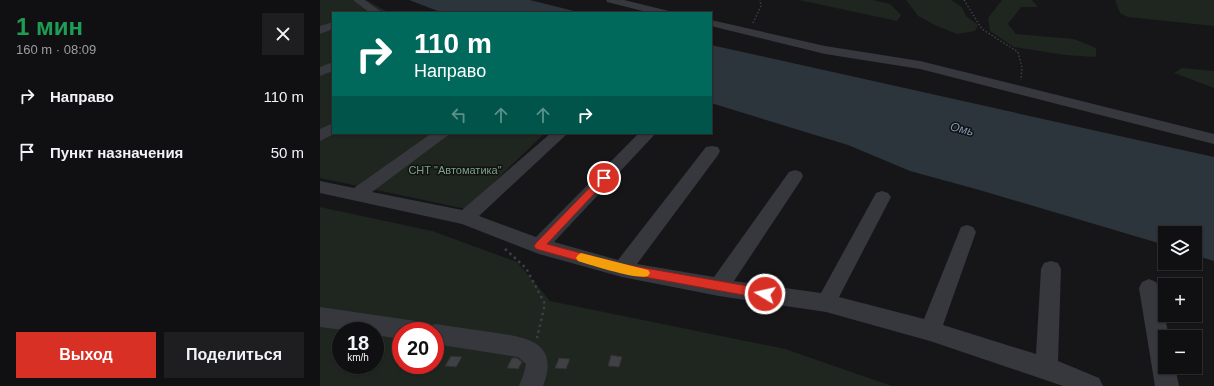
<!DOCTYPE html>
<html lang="ru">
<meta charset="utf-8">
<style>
:root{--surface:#101012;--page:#1e1e20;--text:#f1f3f6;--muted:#9c9d9f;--line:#303032;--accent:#d93025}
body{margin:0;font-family:Arial,sans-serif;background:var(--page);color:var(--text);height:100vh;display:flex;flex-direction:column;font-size:15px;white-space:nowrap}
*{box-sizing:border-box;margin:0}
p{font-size:13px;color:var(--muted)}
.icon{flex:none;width:22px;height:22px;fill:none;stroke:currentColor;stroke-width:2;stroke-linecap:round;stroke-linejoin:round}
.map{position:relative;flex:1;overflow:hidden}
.side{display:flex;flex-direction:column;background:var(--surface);width:320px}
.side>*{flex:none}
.hud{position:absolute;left:12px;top:12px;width:380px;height:122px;border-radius:0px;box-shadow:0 1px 3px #0004,0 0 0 1px var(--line);background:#00695c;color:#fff;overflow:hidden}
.controls{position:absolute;left:838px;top:226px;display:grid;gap:8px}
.controls a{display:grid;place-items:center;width:44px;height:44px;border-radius:0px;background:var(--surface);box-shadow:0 1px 3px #0004,0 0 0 1px var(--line);font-size:20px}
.speed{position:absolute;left:12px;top:322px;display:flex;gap:8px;font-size:20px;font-weight:700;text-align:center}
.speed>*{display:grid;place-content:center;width:52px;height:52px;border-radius:50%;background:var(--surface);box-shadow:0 1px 3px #0004,0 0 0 1px var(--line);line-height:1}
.speed small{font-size:10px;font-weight:400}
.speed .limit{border:6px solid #d22;background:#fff;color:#111}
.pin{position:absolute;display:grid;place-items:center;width:34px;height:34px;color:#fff;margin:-17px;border:2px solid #fff;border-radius:50%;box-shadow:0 1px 4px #0007}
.me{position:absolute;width:44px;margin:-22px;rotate:279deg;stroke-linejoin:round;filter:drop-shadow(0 0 3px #0008)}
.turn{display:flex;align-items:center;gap:14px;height:84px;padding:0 16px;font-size:18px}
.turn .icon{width:52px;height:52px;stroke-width:2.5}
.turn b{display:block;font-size:28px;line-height:34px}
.lanes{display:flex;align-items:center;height:38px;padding:0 16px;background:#0003;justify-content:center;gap:20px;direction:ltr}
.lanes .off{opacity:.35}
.round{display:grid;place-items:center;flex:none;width:42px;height:42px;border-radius:0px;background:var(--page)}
.headline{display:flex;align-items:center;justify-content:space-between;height:68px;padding:0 16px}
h1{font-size:24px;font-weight:700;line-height:30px;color:#1e9e55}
.cta{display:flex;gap:8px;margin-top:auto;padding:8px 16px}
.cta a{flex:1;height:46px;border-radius:0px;background:var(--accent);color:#fff;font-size:16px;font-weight:700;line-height:46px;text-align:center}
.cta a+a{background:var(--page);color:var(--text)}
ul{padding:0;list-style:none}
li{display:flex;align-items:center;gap:12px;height:56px;padding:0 16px}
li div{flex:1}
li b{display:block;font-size:15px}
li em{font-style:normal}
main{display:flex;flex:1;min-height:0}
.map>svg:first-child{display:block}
.green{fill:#1e261f;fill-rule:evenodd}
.water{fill:#2c353c}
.building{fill:#404145;stroke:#303034}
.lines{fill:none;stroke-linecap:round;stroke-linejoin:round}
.path-far1{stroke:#3d3f44;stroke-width:1.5;stroke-dasharray:1.5 2;stroke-linecap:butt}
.path{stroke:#3d3f44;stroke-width:2.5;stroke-dasharray:2.5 3.5;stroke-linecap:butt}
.minor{fill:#37383d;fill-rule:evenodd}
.route{fill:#d93025;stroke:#8d1f18}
.slow{fill:#f59e0b}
.labels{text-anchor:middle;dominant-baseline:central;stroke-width:3;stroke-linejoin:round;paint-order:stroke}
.park-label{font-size:11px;fill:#7fa381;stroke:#111113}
.water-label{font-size:12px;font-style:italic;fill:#7f9bb3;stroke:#111113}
</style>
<main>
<section class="side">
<div class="headline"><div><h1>1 мин</h1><p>160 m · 08:09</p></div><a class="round"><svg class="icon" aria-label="close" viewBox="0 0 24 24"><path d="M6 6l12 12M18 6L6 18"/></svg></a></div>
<ul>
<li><svg class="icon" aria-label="right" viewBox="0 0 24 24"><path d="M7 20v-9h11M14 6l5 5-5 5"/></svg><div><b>Направо</b></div><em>110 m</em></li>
<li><svg class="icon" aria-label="arrive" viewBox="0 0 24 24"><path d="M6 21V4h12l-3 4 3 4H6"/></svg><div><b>Пункт назначения</b></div><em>50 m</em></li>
</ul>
<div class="cta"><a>Выход</a><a>Поделиться</a></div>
</section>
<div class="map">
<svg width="894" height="386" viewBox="0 0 894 386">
<rect width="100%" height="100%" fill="#161618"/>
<g class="green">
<path d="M0,0H46L70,13H13V133H225L146,209L0,178Z"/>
<path d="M479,0H553L570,4L581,15L577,21Z"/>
<path d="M586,0H631L642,7L646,16L658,25L655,31L637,34L617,26L598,16Z"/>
<path d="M682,0H712L718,7H701L688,24L696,34L754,39L776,48V57L745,55L694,47L670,31L668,18Z"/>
<path d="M795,0H894V26L808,17L800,13Z"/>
<path d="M862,68L894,71V88L854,73Z"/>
<path d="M0,207L112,231L197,262L230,301L465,349L572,386H0ZM21,331H55V365H21ZM81,331H115V365H81Z"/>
</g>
<g class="water">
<path d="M89,0H210L262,13H123Z"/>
<path d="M391,45L894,157V261L875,255V233H845V245L656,189L590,171L528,145L391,103Z"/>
</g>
<g class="building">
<path d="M291,355L302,357L299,367L288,366Z"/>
<path d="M131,356L142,357L136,367L125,366Z"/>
<path d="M192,358H197L202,362L198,369L187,368Z"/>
<path d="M239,358L250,359L246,369L235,368Z"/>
</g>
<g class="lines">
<g class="path-far1">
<path d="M644,0L662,29L698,52L702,68L701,80"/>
<path d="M433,23L441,6L440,0"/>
</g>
<path class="path" d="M185,249L206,268L225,304L217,338"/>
<g class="minor">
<path d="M33,0H45L63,13H50Z"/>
<path d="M286,0H304L349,11L351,13H331L287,2Z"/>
<path d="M391,20L505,46L600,61L894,134V144L600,69L505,54L391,26Z"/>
<path d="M13,22V29L0,34V26Z"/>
<path d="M13,62V71L0,76V67Z"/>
<path d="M13,123V133H16L0,141V129Z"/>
<path d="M112,133H130L127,136L52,192L142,210L231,133H248L159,216L216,237L319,133H336L234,242L298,260L386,147L392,146L398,147L400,151L398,155L317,264L394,277L469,172L475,170L481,172L483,176L481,180L414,281L501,293L556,193L562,191L568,193L571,197L519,297L604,319L641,227L647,225L653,227L656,232L623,325L716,354L721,269L724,263L731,261L738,263L741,269L738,361L779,378L783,386H743L610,341L506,312L399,296L302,277L219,254L142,224L0,193V181L34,188Z"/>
<path d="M829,279L836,282L839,288L849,337H845V367H855L859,386H835L819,288L822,282Z"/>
<path d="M0,307L96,321L104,324L106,330L107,327L115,324C133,327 152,329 170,332C204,337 241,340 223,386H199L204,373L206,364L198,357L115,344V331H81V339L55,335V331H30L0,327Z"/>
</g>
</g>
<path class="route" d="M284,175L287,176L289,178L287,180L227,244L302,264L445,289L449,290L450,294L449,297L445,299L302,273L216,249L214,246L216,243L281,176Z"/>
<path class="slow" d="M261,253L328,270L330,273L328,276C317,280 275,266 261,262L258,261L256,258L258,255Z"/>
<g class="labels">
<g class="park-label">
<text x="135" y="170">СНТ "Автоматика"</text>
</g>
<g class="water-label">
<text transform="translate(642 129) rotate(14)">Омь</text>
</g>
</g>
</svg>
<div class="controls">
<a><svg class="icon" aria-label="layers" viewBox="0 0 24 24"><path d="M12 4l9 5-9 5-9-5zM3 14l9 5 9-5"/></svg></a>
<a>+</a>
<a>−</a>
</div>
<div class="speed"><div>18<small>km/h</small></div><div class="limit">20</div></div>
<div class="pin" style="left:284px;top:178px;background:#d93025"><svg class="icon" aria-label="arrive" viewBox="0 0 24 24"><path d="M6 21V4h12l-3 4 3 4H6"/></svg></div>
<svg class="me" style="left:445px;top:294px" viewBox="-20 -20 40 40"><circle r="17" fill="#d93025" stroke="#fff" stroke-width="3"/><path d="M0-11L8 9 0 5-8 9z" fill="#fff"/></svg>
<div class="hud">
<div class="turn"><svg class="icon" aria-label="right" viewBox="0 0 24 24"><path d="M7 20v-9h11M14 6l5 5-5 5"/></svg><div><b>110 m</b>Направо</div></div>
<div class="lanes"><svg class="icon off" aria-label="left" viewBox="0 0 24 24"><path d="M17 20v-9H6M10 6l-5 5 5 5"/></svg><svg class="icon off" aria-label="ahead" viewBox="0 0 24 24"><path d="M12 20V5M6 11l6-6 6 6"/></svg><svg class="icon off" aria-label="ahead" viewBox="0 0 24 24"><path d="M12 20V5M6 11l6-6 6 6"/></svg><svg class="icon" aria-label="right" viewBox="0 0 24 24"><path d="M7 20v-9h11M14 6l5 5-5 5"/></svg></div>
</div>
</div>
</main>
